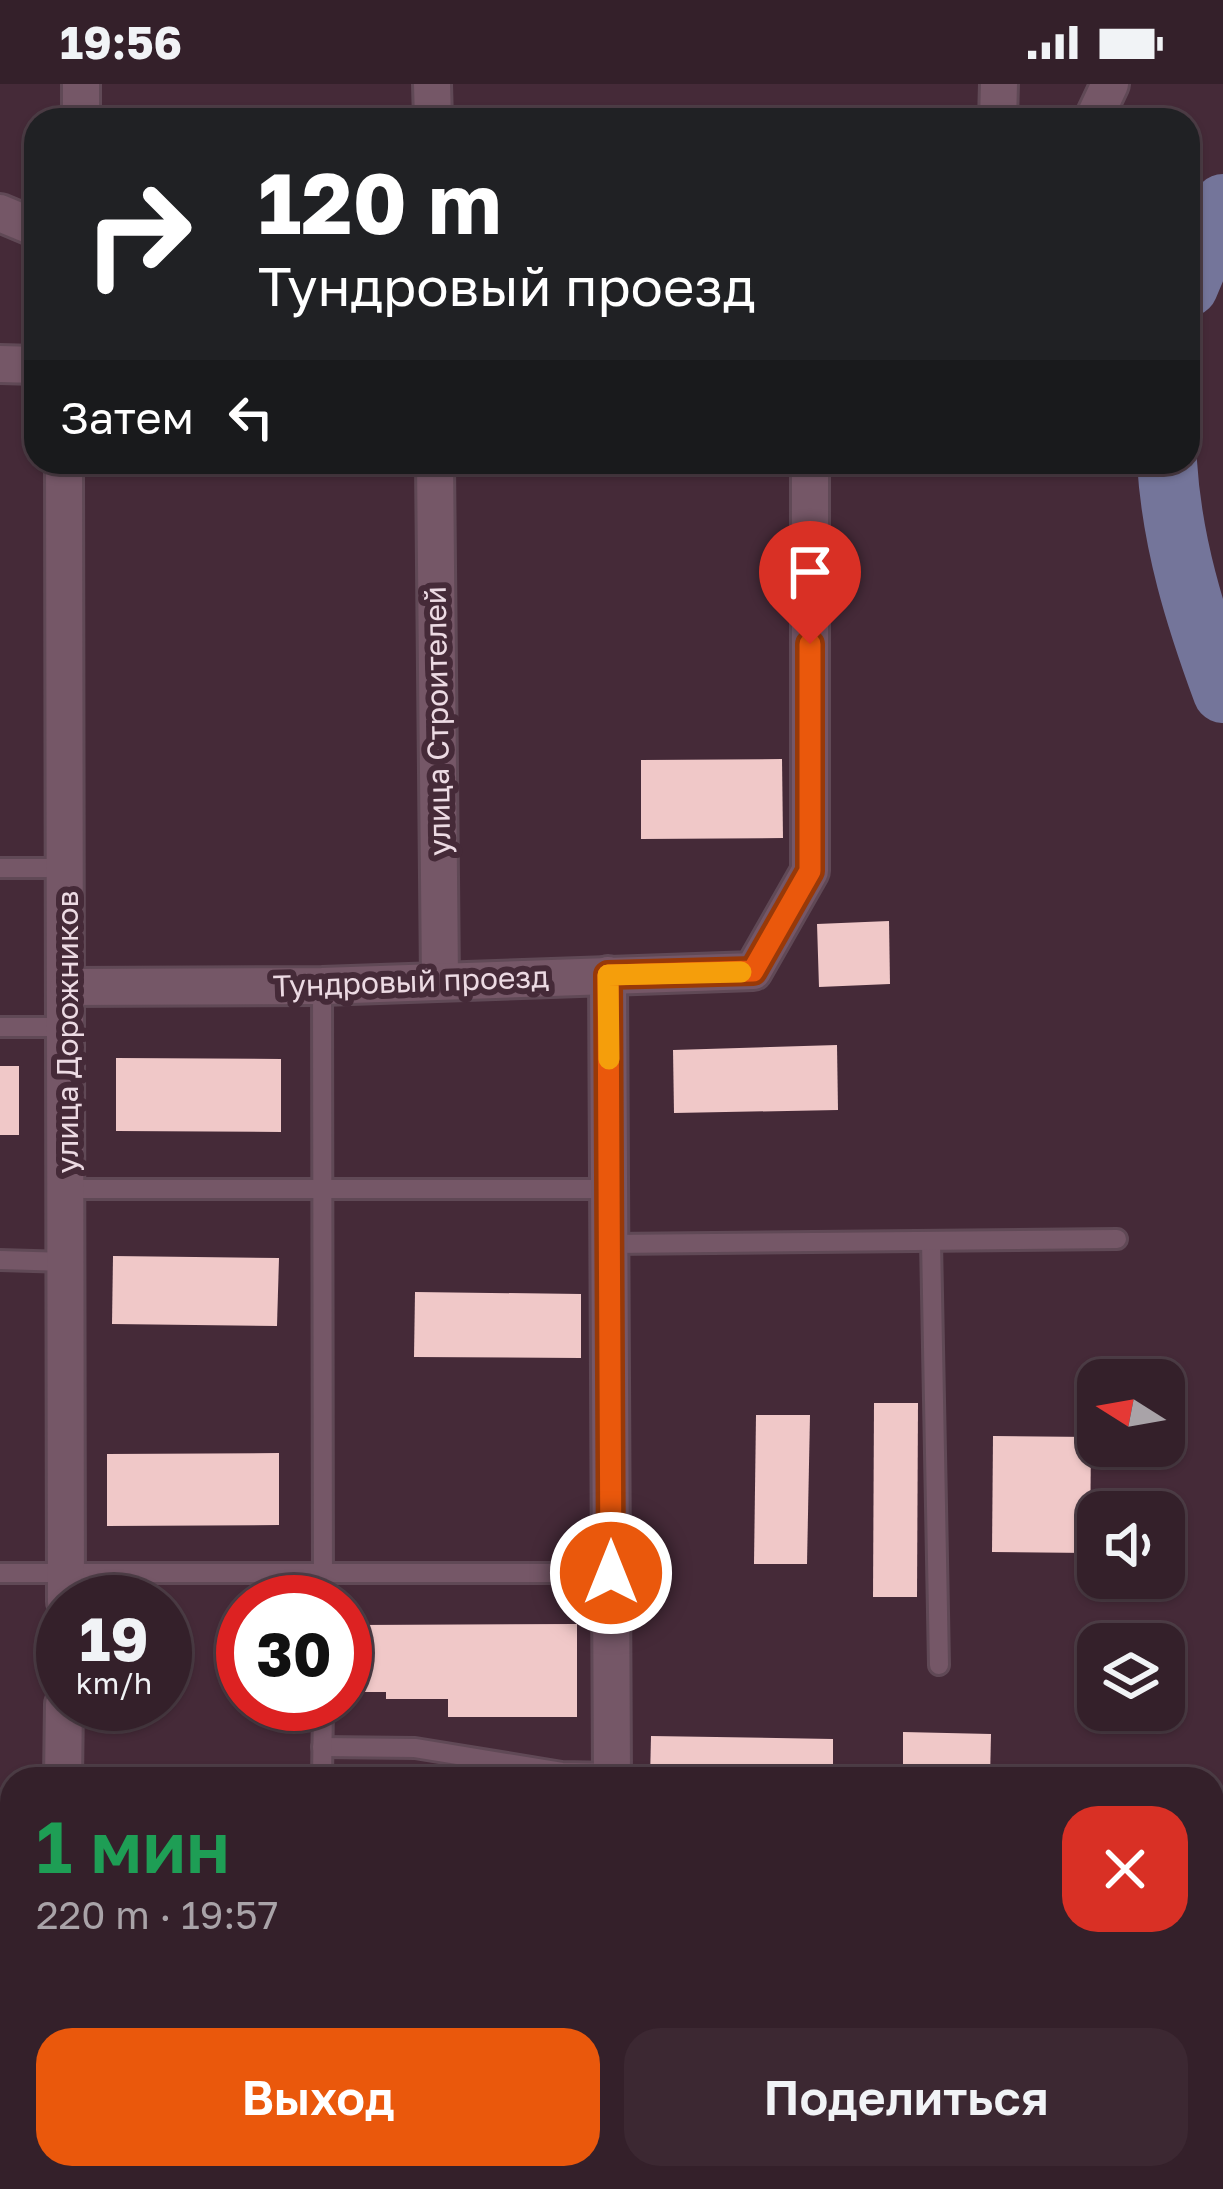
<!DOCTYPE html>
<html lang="ru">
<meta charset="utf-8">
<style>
:root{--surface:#34202a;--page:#3c2832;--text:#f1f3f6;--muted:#a9a3a8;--line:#4e3e47;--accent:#ea580c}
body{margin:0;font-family:"Golos Text",sans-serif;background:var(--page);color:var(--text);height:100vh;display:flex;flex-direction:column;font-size:45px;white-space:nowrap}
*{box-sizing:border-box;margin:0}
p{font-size:39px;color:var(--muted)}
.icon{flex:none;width:66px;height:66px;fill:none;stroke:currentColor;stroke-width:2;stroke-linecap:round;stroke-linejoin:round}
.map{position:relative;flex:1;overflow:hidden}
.sheet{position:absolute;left:0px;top:1683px;width:1224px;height:423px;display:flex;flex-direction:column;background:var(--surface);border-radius:36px 36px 0 0;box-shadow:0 3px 9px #0004,0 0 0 3px var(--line)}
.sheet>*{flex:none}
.guide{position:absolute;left:24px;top:24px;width:1176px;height:366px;border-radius:36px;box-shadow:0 3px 9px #0004,0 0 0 3px var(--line);background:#202124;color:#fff;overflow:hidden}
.needle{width:78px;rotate:281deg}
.buttons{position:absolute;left:1077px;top:1275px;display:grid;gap:24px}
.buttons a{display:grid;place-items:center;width:108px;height:108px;border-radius:24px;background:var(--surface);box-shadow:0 3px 9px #0004,0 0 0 3px var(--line);font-size:60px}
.speed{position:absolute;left:36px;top:1491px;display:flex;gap:24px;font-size:60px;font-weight:700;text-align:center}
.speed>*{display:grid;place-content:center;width:156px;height:156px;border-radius:50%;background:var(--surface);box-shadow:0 3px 9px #0004,0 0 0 3px var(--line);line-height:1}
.speed small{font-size:30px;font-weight:400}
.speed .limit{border:18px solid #d22;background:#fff;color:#111}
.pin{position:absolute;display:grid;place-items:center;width:102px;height:102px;color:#fff;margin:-123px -51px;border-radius:50% 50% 50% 0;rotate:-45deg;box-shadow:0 0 12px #0007}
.pin .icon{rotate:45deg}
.me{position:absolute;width:132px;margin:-66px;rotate:0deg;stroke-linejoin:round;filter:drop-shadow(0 0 9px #0008)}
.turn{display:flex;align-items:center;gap:42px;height:252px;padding:0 36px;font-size:54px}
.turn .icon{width:156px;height:156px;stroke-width:2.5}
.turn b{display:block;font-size:84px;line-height:102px}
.then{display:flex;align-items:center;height:114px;padding:0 36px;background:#0003;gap:24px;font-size:45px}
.round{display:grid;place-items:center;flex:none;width:126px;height:126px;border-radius:36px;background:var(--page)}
.summary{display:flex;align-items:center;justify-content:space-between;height:204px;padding:0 36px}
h1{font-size:72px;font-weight:600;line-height:90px;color:#1e9e55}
.primary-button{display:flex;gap:24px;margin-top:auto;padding:24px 36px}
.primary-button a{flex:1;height:138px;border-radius:36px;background:var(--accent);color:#fff;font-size:48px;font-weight:600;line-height:138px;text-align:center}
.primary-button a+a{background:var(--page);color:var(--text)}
.status{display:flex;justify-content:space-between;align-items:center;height:84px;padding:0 60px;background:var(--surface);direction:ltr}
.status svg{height:33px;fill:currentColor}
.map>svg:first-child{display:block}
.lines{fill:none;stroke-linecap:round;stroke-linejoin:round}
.river{stroke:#74759a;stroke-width:60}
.building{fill:#f0c8c8}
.service-casing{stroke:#604956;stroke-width:24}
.minor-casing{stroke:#604956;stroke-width:42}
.service{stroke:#755767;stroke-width:18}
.minor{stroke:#755767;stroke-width:36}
.route-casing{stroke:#983908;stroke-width:30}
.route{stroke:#ea580c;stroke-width:21}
.slow{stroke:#f59e0b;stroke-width:21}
.labels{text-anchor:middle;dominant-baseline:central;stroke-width:12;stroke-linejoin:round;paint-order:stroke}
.street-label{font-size:30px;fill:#ecdae3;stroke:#452a38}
</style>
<div class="status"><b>19:56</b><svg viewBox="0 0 49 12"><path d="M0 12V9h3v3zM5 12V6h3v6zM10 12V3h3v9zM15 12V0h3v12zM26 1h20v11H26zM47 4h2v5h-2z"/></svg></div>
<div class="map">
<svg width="1223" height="2105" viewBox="0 0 1223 2105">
<rect width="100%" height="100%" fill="#452a38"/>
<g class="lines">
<g class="river">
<path d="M1188,203L1223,120"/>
<path d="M1167,378C1172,459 1195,533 1223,609"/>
</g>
</g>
<g class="building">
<path d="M782,675L783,754L641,755V676Z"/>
<path d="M889,837L890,900L819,903L817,840Z"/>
<path d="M837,961L838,1026L674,1029L673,966Z"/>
<path d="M116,974L281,975V1048L116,1047Z"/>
<rect x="0" y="982" width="19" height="69"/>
<path d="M113,1172L279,1174L277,1242L112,1240Z"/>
<path d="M415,1208L581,1210V1274L414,1273Z"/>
<path d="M874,1319H918L917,1513H873Z"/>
<path d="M756,1331H810L807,1480H754Z"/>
<path d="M993,1352L1091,1353L1090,1469L992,1468Z"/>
<path d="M279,1369V1441L107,1442V1370Z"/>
<path d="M577,1540V1633H448V1615H386V1608H358L357,1541Z"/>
<path d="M903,1648L991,1650L990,1695H903Z"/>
<path d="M651,1652L833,1655V1695H650Z"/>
<rect x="389" y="2094" width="202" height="11"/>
<rect x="725" y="2094" width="58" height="11"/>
</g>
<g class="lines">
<g class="service-casing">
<g id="service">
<path d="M0,784H67"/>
<path d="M322,902L323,1518"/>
<path d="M0,943H67"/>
<path d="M68,1105H611"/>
<path d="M931,1157L939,1581"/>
<path d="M611,1160L1117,1155"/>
<path d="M0,1176L67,1178"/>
<path d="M0,1489H611"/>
<path d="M322,1663L415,1664L562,1688L612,1689"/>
<path d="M322,1695L323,1620"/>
<path d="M320,2105V2094"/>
<path d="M818,2105L824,2094"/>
</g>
</g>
<g class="minor-casing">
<g id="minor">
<path d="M81,0V36"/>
<path d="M432,0L433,36"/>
<path d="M998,36L999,0"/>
<path d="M1093,36L1110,0"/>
<path d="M0,129L36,144"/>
<path d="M0,280L36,281"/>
<path d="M64,378L66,1518"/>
<path d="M435,378L440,896"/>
<path d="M608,891L612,1695"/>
<path d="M68,903L322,902L753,887L810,787V378"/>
<path d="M63,1695L64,1620"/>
<path d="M639,2094L640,2105"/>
<path d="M58,2105V2094"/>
</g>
</g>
<use href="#service" class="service"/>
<use href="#minor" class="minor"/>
</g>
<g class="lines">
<g class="route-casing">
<path id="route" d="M611,1489L608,891L753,887L810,787V560"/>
</g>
<use href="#route" class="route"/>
<path class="slow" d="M609,975L608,891L741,888"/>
</g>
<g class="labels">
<g class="street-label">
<text transform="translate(437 637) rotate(-91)">улица Строителей</text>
<text transform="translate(411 897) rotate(-2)">Тундровый проезд</text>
<text transform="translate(67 948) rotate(-90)">улица Дорожников</text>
</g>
</g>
</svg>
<div class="buttons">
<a><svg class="needle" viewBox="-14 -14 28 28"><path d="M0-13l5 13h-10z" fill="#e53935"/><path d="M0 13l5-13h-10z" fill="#a9a3a8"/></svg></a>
<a><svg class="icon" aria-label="sound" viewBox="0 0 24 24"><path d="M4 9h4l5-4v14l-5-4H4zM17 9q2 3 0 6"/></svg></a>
<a><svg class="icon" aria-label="layers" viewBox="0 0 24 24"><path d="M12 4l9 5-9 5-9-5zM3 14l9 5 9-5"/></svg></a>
</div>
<div class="speed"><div>19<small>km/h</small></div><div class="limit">30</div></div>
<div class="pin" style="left:810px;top:560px;background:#d93025"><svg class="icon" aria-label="arrive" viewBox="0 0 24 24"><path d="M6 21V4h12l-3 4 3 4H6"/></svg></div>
<svg class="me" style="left:611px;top:1489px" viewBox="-20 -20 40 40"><circle r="17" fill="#ea580c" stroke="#fff" stroke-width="3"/><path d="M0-11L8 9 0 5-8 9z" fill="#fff"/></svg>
<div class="guide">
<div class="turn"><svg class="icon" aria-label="right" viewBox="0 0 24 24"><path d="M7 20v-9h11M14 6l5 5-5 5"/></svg><div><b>120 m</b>Тундровый проезд</div></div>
<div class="then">Затем<svg class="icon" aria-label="left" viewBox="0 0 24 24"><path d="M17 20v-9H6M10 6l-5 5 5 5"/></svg></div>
</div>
<section class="sheet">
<div class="summary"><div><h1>1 мин</h1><p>220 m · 19:57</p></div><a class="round" style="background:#d93025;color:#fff"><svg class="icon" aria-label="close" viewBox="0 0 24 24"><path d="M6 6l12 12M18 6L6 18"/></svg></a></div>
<div class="primary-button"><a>Выход</a><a>Поделиться</a></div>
</section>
</div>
